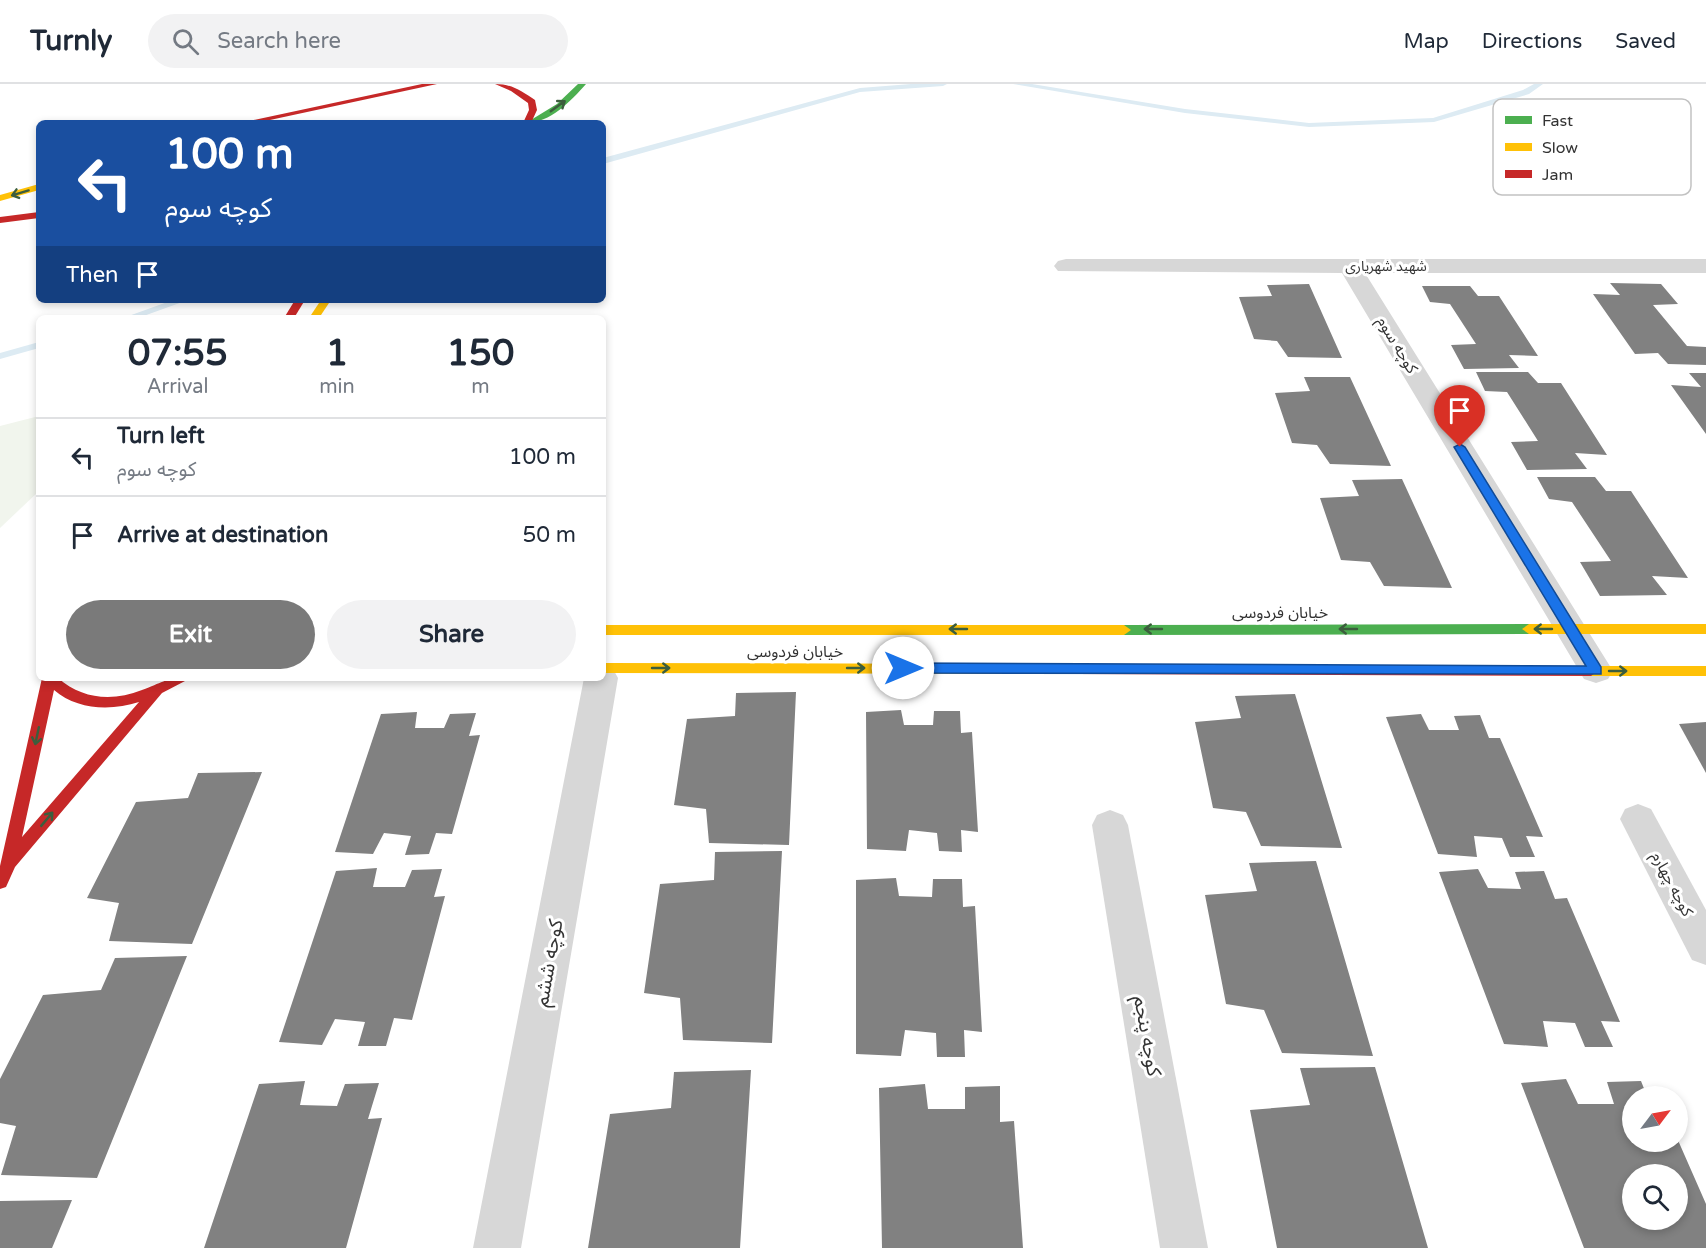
<!DOCTYPE html>
<meta charset="utf-8">
<style>
:root{--surface:#fff;--page:#f2f2f3;--text:#1f2937;--muted:#747a83;--line:#e0e1e3;--accent:#7a7a7a}
body{margin:0;font-family:"Varela Round","Noto Sans Arabic",sans-serif;background:var(--page);color:var(--text);height:100vh;display:flex;flex-direction:column;font-size:22px;white-space:nowrap}
*{box-sizing:border-box;margin:0}
p{font-size:20px;color:var(--muted)}
.icon{flex:none;width:33px;height:33px;fill:none;stroke:currentColor;stroke-width:2;stroke-linecap:round;stroke-linejoin:round}
.map{position:relative;flex:1;overflow:hidden}
.side{position:absolute;left:36px;top:231px;width:570px;height:366px;display:flex;flex-direction:column;background:var(--surface);border-radius:9px;box-shadow:0 3px 9px #0003}
.side>*{flex:none}
.banner{position:absolute;left:36px;top:36px;width:570px;height:183px;border-radius:9px;box-shadow:0 3px 9px #0003;background:#1a4fa0;color:#fff;overflow:hidden}
.needle{width:39px;rotate:58deg}
.tools{position:absolute;left:1622px;top:1002px;display:grid;gap:12px}
.tools a{display:grid;place-items:center;width:66px;height:66px;border-radius:50%;background:var(--surface);box-shadow:0 3px 9px #0003;font-size:30px}
.pin{position:absolute;display:grid;place-items:center;width:51px;height:51px;color:#fff;margin:-62px -26px;border-radius:50% 50% 50% 0;rotate:-45deg;box-shadow:0 0 6px #0007}
.pin .icon{rotate:45deg}
.me{position:absolute;width:66px;margin:-33px;rotate:90deg;stroke-linejoin:round;filter:drop-shadow(0 0 4px #0008)}
.turn{display:flex;align-items:center;gap:21px;height:126px;padding:0 30px;font-size:27px}
.turn .icon{width:78px;height:78px;stroke-width:2.5}
.turn b{display:block;font-size:42px;line-height:51px}
.then{display:flex;align-items:center;height:57px;padding:0 30px;background:#0003;gap:12px;font-size:22px}
.eta{display:flex;justify-content:space-evenly;align-items:center;height:102px;text-align:center}
.eta b{font-size:36px;font-weight:700;line-height:42px}
.button{display:flex;gap:12px;margin-top:auto;padding:12px 30px}
.button a{flex:1;height:69px;border-radius:36px;background:var(--accent);color:#fff;font-size:24px;font-weight:700;line-height:69px;text-align:center}
.button a+a{background:var(--page);color:var(--text)}
ul{padding:0;list-style:none}
li{display:flex;align-items:center;gap:18px;height:78px;padding:0 30px;border-top:2px solid var(--line)}
li div{flex:1}
li b{display:block;font-size:22px}
li em{font-style:normal}
header{display:flex;align-items:center;gap:36px;box-sizing:border-box;height:84px;padding:0 30px;background:var(--surface);border-bottom:2px solid var(--line)}
header strong{font-size:28px}
nav{display:flex;gap:33px;margin-inline-start:auto;font-size:21px}
.search{width:420px;height:54px;background:var(--page);display:flex;align-items:center;gap:15px;box-sizing:border-box;padding:0 21px;border-radius:33px;color:var(--muted);font-size:22px}
.map>svg:first-child{display:block}
.green{fill:#f1f5ed}
.lines{fill:none;stroke-linecap:round;stroke-linejoin:round}
.stream{fill:#ddebf3;fill-rule:evenodd}
.building{fill:#818181;fill-rule:evenodd}
.street{fill:#d7d7d7;fill-rule:evenodd}
.fast{fill:#4caf50;fill-rule:evenodd}
.slow{fill:#ffc107;fill-rule:evenodd}
.jam{fill:#c62828;fill-rule:evenodd}
.oneway{stroke:#3c5e3d}
.route{fill:#1a73e8;stroke:#114b97;stroke-width:1.5}
.labels{text-anchor:middle;dominant-baseline:central;stroke-width:6;stroke-linejoin:round;paint-order:stroke}
.far-street-label{font-size:14px;fill:#333;stroke:#fff}
.street-label{font-size:16px;fill:#333;stroke:#fff}
.near-street-label{font-size:20px;fill:#333;stroke:#fff}
.key{fill:#fff;stroke:#c2c2c2;stroke-width:1.5}
.key-label{font-size:16px;fill:#333}
</style>
<header>
<strong>Turnly</strong>
<div class="search"><svg class="icon" aria-label="search" viewBox="0 0 24 24"><circle cx="10" cy="10" r="6"/><path d="M15 15l6 6"/></svg>Search here</div>
<nav><a>Map</a><a>Directions</a><a>Saved</a></nav>
</header>
<div class="map">
<svg width="1706" height="1164" viewBox="0 0 1706 1164">
<rect width="100%" height="100%" fill="#fff"/>
<path class="green" d="M39,332V407L0,444V342Z"/>
<g class="lines">
<g class="stream">
<path d="M911,0H947L943,2L860,8L603,80V74L860,4Z"/>
<path d="M1013,0H1032L1185,25L1309,39L1433,34L1523,6L1534,0H1543L1529,10L1434,38L1309,43L1185,29Z"/>
<path d="M173,216H188L138,234H123Z"/>
<path d="M39,258V264L0,275V269Z"/>
</g>
</g>
<g class="building">
<path d="M1610,199L1661,200L1678,220L1653,221L1687,262L1706,263V281L1668,280L1658,269L1635,270L1593,210L1620,211Z"/>
<path d="M1309,200L1342,274L1288,273L1277,257L1254,255L1239,213L1272,212L1267,201Z"/>
<path d="M1422,202H1470L1478,212H1499L1538,272L1509,271L1519,284L1464,285L1451,261L1476,260L1450,220L1430,218Z"/>
<path d="M1476,288H1528L1538,299H1561L1607,371L1575,369L1587,385L1527,386L1511,358L1538,357L1507,308L1485,307Z"/>
<path d="M1689,289H1706V350L1671,301L1701,303Z"/>
<path d="M1304,293H1350L1391,382L1330,380L1317,361L1292,359L1275,309L1310,307Z"/>
<path d="M1537,393H1595L1606,407H1631L1688,494L1652,492L1667,511L1600,512L1580,478L1611,477L1572,418L1549,415Z"/>
<path d="M1402,395L1452,504L1384,502L1370,478L1341,476L1320,414L1359,412L1352,396Z"/>
<path d="M796,608L789,761L709,759L706,725L674,721L687,635L735,632L736,609Z"/>
<path d="M1295,610L1342,764L1261,762L1246,728L1213,724L1195,638L1241,634L1235,612Z"/>
<path d="M901,626L904,641H933L934,627H960L961,649L972,648L978,748L961,746L962,768L939,767L937,749L909,746L906,767L867,765L866,628Z"/>
<path d="M417,628L415,644H444L450,630L476,629L469,652L480,651L452,750L436,749L429,770L405,771L411,752L384,749L373,770L335,768L381,630Z"/>
<path d="M1421,630L1429,646H1459L1454,632L1480,631L1489,654H1500L1543,753L1526,752L1535,773H1510L1502,754L1474,752L1477,773L1438,770L1386,633Z"/>
<path d="M1706,638V689L1679,640Z"/>
<path d="M262,688L192,860L109,857L119,819L87,814L136,718L188,714L198,689Z"/>
<path d="M782,767L772,959L683,956L680,914L644,909L660,800L714,796L715,768Z"/>
<path d="M1316,777L1373,972L1282,969L1264,926L1226,920L1205,811L1257,807L1249,779Z"/>
<path d="M377,784L373,803H405L412,786L442,785L434,813L445,812L412,936L394,934L386,962H358L365,938L335,935L322,961L279,958L336,787Z"/>
<path d="M1478,785L1488,804L1521,805L1515,788L1544,787L1555,815L1567,814L1620,938L1601,937L1613,963H1585L1575,939L1543,937L1548,963L1504,960L1439,788Z"/>
<path d="M896,794L899,812L932,813L933,795H962L963,823L975,822L982,948L964,946L965,973H937L936,949L905,946L901,972L856,970V796Z"/>
<path d="M187,872L97,1094L1,1091L16,1042L0,1039V995L43,911L101,906L115,874Z"/>
<path d="M1375,983L1428,1164H1277L1250,1026L1310,1021L1300,984Z"/>
<path d="M751,986L740,1164H588L610,1030L671,1024L674,988Z"/>
<path d="M1566,995L1578,1020H1614L1607,998L1641,997L1647,1012H1632V1058H1677V1054L1706,1120V1164H1584L1521,999ZM1632,1090H1677V1136H1632Z"/>
<path d="M305,997L300,1021L337,1022L345,1000L379,999L368,1035L382,1034L346,1164H204L259,1000Z"/>
<path d="M925,1000L928,1025H965V1003L1000,1002V1038L1014,1037L1023,1164H882L879,1004Z"/>
<path d="M72,1116L52,1164H0V1117Z"/>
</g>
<g class="lines">
<g class="street">
<path d="M1066,175H1706V189H1365L1608,579L1613,587L1608,595L1596,599L1584,595L1342,189L1058,187L1054,182L1058,177Z"/>
<path d="M603,583L613,585L618,594L521,1164H473L584,594H603Z"/>
<path d="M1638,720L1651,725L1706,826V881L1692,876L1620,735L1625,725Z"/>
<path d="M1110,726L1123,731L1128,741L1208,1164H1160L1092,741L1097,731Z"/>
</g>
<g class="fast">
<path d="M578,0H586C571,17 550,39 526,39L557,20Z"/>
<path d="M1529,540L1536,545L1529,550L1124,551L1117,546L1124,541Z"/>
</g>
<g class="slow">
<path d="M39,100V106L0,117V111Z"/>
<path d="M321,216H331L319,234H309Z"/>
<path d="M1529,540H1706V550H1529L1522,545Z"/>
<path d="M603,541H1124L1131,546L1124,551H603Z"/>
<path d="M603,579L1075,580L1082,585L1075,590L603,589Z"/>
<path d="M1591,582H1706V592H1591L1584,587Z"/>
</g>
<g class="jam">
<path d="M422,0H437L256,39H240Z"/>
<path d="M495,0C512,0 521,7 535,16L537,26L531,39H523L529,26L528,19L511,7Z"/>
<path d="M39,128V134L0,139V133Z"/>
<path d="M295,216H305L294,234H284Z"/>
<path d="M1075,580L1591,582L1598,587L1591,592L1075,590L1068,585Z"/>
<path d="M42,594H58C82,615 112,618 142,606C162,599 164,594 187,594L185,597L162,609L15,783L6,803L0,805V782ZM54,606C77,626 111,627 139,618L22,753Z"/>
</g>
</g>
<defs><path id="oneway-shaft" d="M-6 0H5M1.5-3L5.5 0L1.5 3" fill="none" stroke-width="1.6" stroke-linecap="round" stroke-linejoin="round" transform="scale(1.5)"/></defs>
<g class="oneway">
<use href="#oneway-shaft" transform="translate(558 22) rotate(-36)"/>
<use href="#oneway-shaft" transform="translate(20 109) rotate(163)"/>
<use href="#oneway-shaft" transform="translate(958 545) rotate(180)"/>
<use href="#oneway-shaft" transform="translate(1153 545) rotate(180)"/>
<use href="#oneway-shaft" transform="translate(1348 545) rotate(180)"/>
<use href="#oneway-shaft" transform="translate(1543 545) rotate(180)"/>
<use href="#oneway-shaft" transform="translate(661 584)"/>
<use href="#oneway-shaft" transform="translate(856 584)"/>
<use href="#oneway-shaft" transform="translate(1618 587)"/>
<use href="#oneway-shaft" transform="translate(37 652) rotate(102)"/>
<use href="#oneway-shaft" transform="translate(47 735) rotate(-50)"/>
</g>
<path class="route" d="M1460,360L1465,363L1601,583V590L903,589L896,584L903,579L1586,582L1454,363Z"/>
<g class="labels">
<g class="far-street-label">
<text x="1386" y="182">شهید شهریاری</text>
</g>
<g class="street-label">
<text transform="translate(1397 261) rotate(59)">کوچه سوم</text>
<text x="1280" y="529">خیابان فردوسی</text>
<text x="795" y="568">خیابان فردوسی</text>
<text transform="translate(1672 800) rotate(62)">کوچه چهارم</text>
</g>
<g class="near-street-label">
<text transform="translate(549 879) rotate(-80)">کوچه ششم</text>
<text transform="translate(1147 952) rotate(80)">کوچه پنجم</text>
</g>
</g>
<rect x="1493" y="15" width="198" height="96" rx="9" class="key"/>
<rect x="1505" y="32" width="27" height="8" fill="#4caf50"/>
<rect x="1505" y="59" width="27" height="8" fill="#ffc107"/>
<rect x="1505" y="86" width="27" height="8" fill="#c62828"/>
<g class="key-label">
<text x="1542" y="42">Fast</text>
<text x="1542" y="69">Slow</text>
<text x="1542" y="96">Jam</text>
</g>
</svg>
<div class="tools">
<a><svg class="needle" viewBox="-14 -14 28 28"><path d="M0-13l5 13h-10z" fill="#e53935"/><path d="M0 13l5-13h-10z" fill="#747a83"/></svg></a>
<a><svg class="icon" aria-label="search" viewBox="0 0 24 24"><circle cx="10" cy="10" r="6"/><path d="M15 15l6 6"/></svg></a>
</div>
<div class="pin" style="left:1460px;top:363px;background:#d93025"><svg class="icon" aria-label="arrive" viewBox="0 0 24 24"><path d="M6 21V4h12l-3 4 3 4H6"/></svg></div>
<svg class="me" style="left:903px;top:584px" viewBox="-20 -20 40 40"><circle r="19" fill="#fff"/><path d="M0-13L10 11 0 6-10 11z" fill="#1a73e8"/></svg>
<div class="banner">
<div class="turn"><svg class="icon" aria-label="left" viewBox="0 0 24 24"><path d="M17 20v-9H6M10 6l-5 5 5 5"/></svg><div><b>100 m</b>کوچه سوم</div></div>
<div class="then">Then<svg class="icon" aria-label="arrive" viewBox="0 0 24 24"><path d="M6 21V4h12l-3 4 3 4H6"/></svg></div>
</div>
<section class="side">
<div class="eta">
<div><b>07:55</b><p>Arrival</p></div>
<div><b>1</b><p>min</p></div>
<div><b>150</b><p>m</p></div>
</div>
<ul>
<li><svg class="icon" aria-label="left" viewBox="0 0 24 24"><path d="M17 20v-9H6M10 6l-5 5 5 5"/></svg><div><b>Turn left</b><p>کوچه سوم</p></div><em>100 m</em></li>
<li><svg class="icon" aria-label="arrive" viewBox="0 0 24 24"><path d="M6 21V4h12l-3 4 3 4H6"/></svg><div><b>Arrive at destination</b></div><em>50 m</em></li>
</ul>
<div class="button"><a>Exit</a><a>Share</a></div>
</section>
</div>
